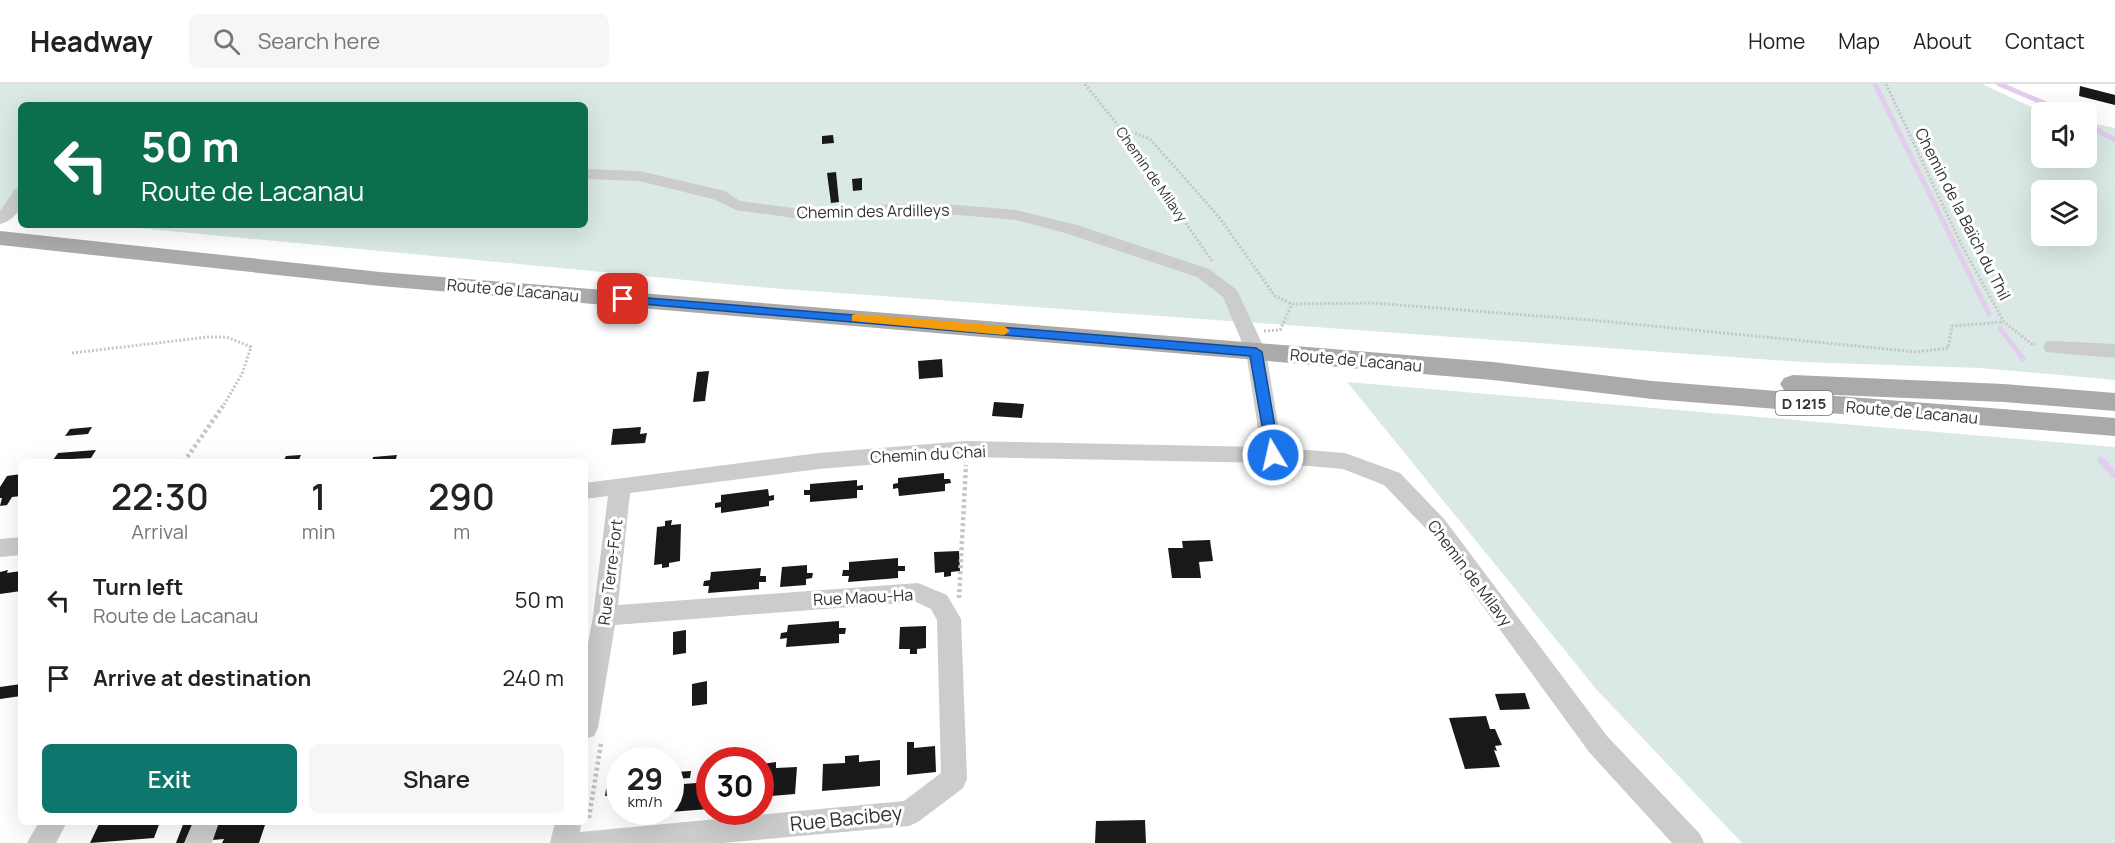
<!DOCTYPE html>
<meta charset="utf-8">
<style>
:root{--surface:#fff;--page:#f6f6f6;--text:#222;--muted:#767676;--line:#e0e0e0;--accent:#0f766e}
body{margin:0;font-family:Manrope,sans-serif;background:var(--page);color:var(--text);height:100vh;display:flex;flex-direction:column;font-size:22px;white-space:nowrap}
*{box-sizing:border-box;margin:0}
p{font-size:20px;color:var(--muted)}
.icon{flex:none;width:33px;height:33px;fill:none;stroke:currentColor;stroke-width:2;stroke-linecap:round;stroke-linejoin:round}
.map{position:relative;flex:1;overflow:hidden}
.details{position:absolute;left:18px;top:375px;width:570px;height:366px;display:flex;flex-direction:column;background:var(--surface);border-radius:9px;box-shadow:0 6px 24px #0002}
.details>*{flex:none}
.hud{position:absolute;left:18px;top:18px;width:570px;height:126px;border-radius:9px;box-shadow:0 6px 24px #0002;background:#0b6e4f;color:#fff;overflow:hidden}
.fabs{position:absolute;left:2031px;top:18px;display:grid;gap:12px}
.fabs a{display:grid;place-items:center;width:66px;height:66px;border-radius:9px;background:var(--surface);box-shadow:0 6px 24px #0002;font-size:30px}
.speed{position:absolute;left:606px;top:663px;display:flex;gap:12px;font-size:30px;font-weight:700;text-align:center}
.speed>*{display:grid;place-content:center;width:78px;height:78px;border-radius:50%;background:var(--surface);box-shadow:0 6px 24px #0002;line-height:1}
.speed small{font-size:15px;font-weight:400}
.speed .limit{border:9px solid #d22;background:#fff;color:#111}
.pin{position:absolute;display:grid;place-items:center;width:51px;height:51px;color:#fff;margin:-26px;border-radius:12px;box-shadow:0 3px 9px #0006}
.me{position:absolute;width:66px;margin:-33px;rotate:351deg;stroke-linejoin:round;filter:drop-shadow(0 0 4px #0008)}
.turn{display:flex;align-items:center;gap:21px;height:126px;padding:0 24px;font-size:27px}
.turn .icon{width:78px;height:78px;stroke-width:2.5}
.turn b{display:block;font-size:42px;line-height:51px}
.eta{display:flex;justify-content:space-evenly;align-items:center;height:102px;text-align:center}
.eta b{font-size:36px;font-weight:600;line-height:42px}
.action{display:flex;gap:12px;margin-top:auto;padding:12px 24px}
.action a{flex:1;height:69px;border-radius:9px;background:var(--accent);color:#fff;font-size:24px;font-weight:600;line-height:69px;text-align:center}
.action a+a{background:var(--page);color:var(--text)}
ul{padding:0;list-style:none}
li{display:flex;align-items:center;gap:18px;height:78px;padding:0 24px}
li div{flex:1}
li b{display:block;font-size:22px}
li em{font-style:normal}
header{display:flex;align-items:center;gap:36px;box-sizing:border-box;height:84px;padding:0 30px;background:var(--surface);border-bottom:2px solid var(--line)}
header strong{font-size:28px}
nav{display:flex;gap:33px;margin-inline-start:auto;font-size:21px}
.search{width:420px;height:54px;background:var(--page);display:flex;align-items:center;gap:15px;box-sizing:border-box;padding:0 21px;border-radius:9px;color:var(--muted);font-size:22px}
.map>svg:first-child{display:block}
.green{fill:#dae9e5;fill-rule:evenodd}
.lines{fill:none;stroke-linecap:round;stroke-linejoin:round}
.stream-far1{stroke:#e2cdee;stroke-width:5}
.stream{stroke:#e2cdee;stroke-width:7}
.building{fill:#191919}
.path-far1{stroke:#c6c6c6;stroke-width:3;stroke-dasharray:2 2;stroke-linecap:butt}
.path{stroke:#c6c6c6;stroke-width:4.5;stroke-dasharray:3 3;stroke-linecap:butt}
.minor{fill:#ccc;fill-rule:evenodd}
.major{fill:#aaa;fill-rule:evenodd}
.route{fill:#1a73e8;stroke:#114b97;stroke-width:1.5}
.slow{fill:#f59e0b}
.labels{text-anchor:middle;dominant-baseline:central;stroke-width:6;stroke-linejoin:round;paint-order:stroke}
.far-street-label{font-size:14px;fill:#323232;stroke:#fff}
.shield{fill:#fff;stroke:#707070;stroke-width:1.5}
.shield-label{font-size:15px;font-weight:bold;fill:#323232}
.street-label{font-size:16px;fill:#323232;stroke:#fff}
.near-street-label{font-size:20px;fill:#323232;stroke:#fff}
</style>
<header>
<strong>Headway</strong>
<div class="search"><svg class="icon" aria-label="search" viewBox="0 0 24 24"><circle cx="10" cy="10" r="6"/><path d="M15 15l6 6"/></svg>Search here</div>
<nav><a>Home</a><a>Map</a><a>About</a><a>Contact</a></nav>
</header>
<div class="map">
<svg width="2115" height="759" viewBox="0 0 2115 759">
<rect width="100%" height="100%" fill="#fff"/>
<g class="green">
<path d="M0,0H1982L2042,28V74H2086L2087,38L2115,44V296L1980,284L1802,278L770,204L107,141H585V21H21V131L0,129ZM2042,106H2086V152H2042Z"/>
<path d="M1347,298L2115,363V759H1742L1597,606Z"/>
</g>
<g class="lines">
<g class="stream-far1">
<path d="M1875,0L1989,230"/>
<path d="M1999,0L2065,28"/>
<path d="M2086,40L2115,56"/>
<path d="M2000,244L2023,275"/>
</g>
<path class="stream" d="M2101,376L2115,391"/>
</g>
<g class="building">
<path d="M2080,2L2115,11V21L2079,12Z"/>
<path d="M833,51L834,59L822,60V52Z"/>
<path d="M836,88L839,118L831,119L827,89Z"/>
<path d="M862,94V106L853,107L852,95Z"/>
<path d="M942,275L943,293L919,295L918,277Z"/>
<path d="M709,287L705,317L693,318L697,288Z"/>
<path d="M994,318L1024,320L1022,334L992,332Z"/>
<path d="M92,343L88,350L65,352L70,345Z"/>
<path d="M641,343L640,350L647,349L645,359L611,361L613,345Z"/>
<path d="M96,366L91,374L53,376L58,369Z"/>
<path d="M301,371L298,378H283L286,372Z"/>
<path d="M397,371L395,378H372L373,373Z"/>
<path d="M944,389V395H950L951,399L945,400V407L899,412L898,404L893,405V400L898,399V394Z"/>
<path d="M21,390V412L12,413L7,421L0,422L2,414H0V403L7,392Z"/>
<path d="M857,396V402L863,401V406H857V414L810,418V411H804V406H810V400Z"/>
<path d="M768,405L769,412L774,411V416L769,417V422L721,429V423L715,424V419L721,418V411Z"/>
<path d="M672,436L671,441L681,440L680,477L669,479V483L662,484V480L654,481L657,443L665,442V437Z"/>
<path d="M1210,456L1213,477L1199,478L1201,494H1172L1168,464H1183L1182,457Z"/>
<path d="M959,467L960,487L951,488V492L944,493V488L935,489L934,468Z"/>
<path d="M898,474V482H905V487H898V494L848,498L849,492H842L843,486H849V478Z"/>
<path d="M807,481V489H813L812,494L806,495V501L780,503L782,483Z"/>
<path d="M761,484L760,492H766V498H759V505L708,509L709,502H703L704,497L710,496L711,488Z"/>
<path d="M8,486L7,489L21,487V507L0,510V488Z"/>
<path d="M839,537V544H846L845,550H839V559L786,563L787,554L780,555L781,549L787,548L788,541Z"/>
<path d="M926,542V564L917,565V570H910V565H899L900,543Z"/>
<path d="M686,546V569L673,571V548Z"/>
<path d="M707,597V620L692,622V600Z"/>
<path d="M21,600V612L0,615V603Z"/>
<path d="M1525,609L1530,625L1500,626L1495,610Z"/>
<path d="M1486,632L1490,645H1495L1502,661L1495,662L1497,667L1494,666L1500,683L1465,685L1449,634Z"/>
<path d="M907,658H914V664L935,662L936,688L907,691Z"/>
<path d="M859,671V678L880,676V702L822,707L823,680L845,679V672Z"/>
<path d="M776,678V684L797,683L795,710L760,713L762,680Z"/>
<path d="M691,687L690,694L675,695L676,688Z"/>
<path d="M615,698L613,711L605,712L607,699Z"/>
<path d="M710,698L709,725L670,728V701Z"/>
<path d="M1145,736L1146,759H1095L1096,737Z"/>
<path d="M100,738H160L154,754L90,759Z"/>
<path d="M184,738H200L192,759H176Z"/>
<path d="M219,738H266L259,759H222L224,755L212,756Z"/>
</g>
<g class="lines">
<g class="path-far1">
<path d="M1085,0L1120,44L1212,177"/>
<path d="M1886,0L1961,160L2004,238L2032,260H2036"/>
<path d="M1120,44L1150,55L1219,133L1275,212L1292,220L1374,219L1602,237L1917,268L1948,264L1952,242L2004,238"/>
<path d="M1264,247L1280,246L1292,220"/>
<path d="M72,269L208,253H227L251,263L242,290L222,324"/>
</g>
<g class="path">
<path d="M184,378L223,322"/>
<path d="M959,514L966,381"/>
<path d="M589,734L601,659"/>
</g>
<g class="minor">
<path d="M585,85L639,87L725,107L740,117L808,126L893,120L958,121L1016,126L1077,141L1209,185L1237,206L1266,268L1282,364L1345,369L1400,389L1445,436L1607,652L1700,750L1704,759H1672L1589,668L1429,448L1384,401L1343,385L1273,379L966,373L819,385L630,409L618,521L918,499L947,511L961,535L967,695L963,704L918,738L909,742L723,759H550L555,738H581L580,748L904,717L941,689L937,536L931,525L916,518L615,541L598,644L594,652L585,655V576L593,532L608,412L585,415V399L819,369L966,357L1261,363L1246,268L1223,213L1197,193L1065,149L1016,136L958,131L893,130L808,136L736,126L713,115L639,97L585,95Z"/>
<path d="M21,104C21,121 19,135 0,140V127L15,105Z"/>
<path d="M2053,257L2115,260V274L2046,268L2043,263L2046,258Z"/>
<path d="M21,453V471L0,473V455Z"/>
<path d="M39,738H67L56,759H27Z"/>
<path d="M193,738H219L212,759H184Z"/>
</g>
<path class="major" d="M0,147L380,188L1493,278L1652,297L1790,308L1784,306L1780,300L1784,294L1793,291L2004,300L2115,309V327L2004,318L1812,310L2115,334V352L1652,315L1493,296L380,202L0,161Z"/>
</g>
<path class="route" d="M623,212L1256,264L1262,268L1280,371L1273,376L1267,371L1250,272L619,218L617,215Z"/>
<path class="slow" d="M856,230L1004,242L1010,247L1004,251L852,237V231Z"/>
<g class="labels">
<g class="far-street-label">
<text transform="translate(1152 90) rotate(55)">Chemin de Milavy</text>
</g>
<rect class="shield" x="1775.5" y="307" width="57" height="24" rx="4.5"/>
<g class="shield-label">
<text x="1804" y="319">D 1215</text>
</g>
<g class="street-label">
<text transform="translate(873 127) rotate(-1)">Chemin des Ardilleys</text>
<text transform="translate(1963 130) rotate(63)">Chemin de la Baïch du Thil</text>
<text transform="translate(513 206) rotate(5)">Route de Lacanau</text>
<text transform="translate(1356 276) rotate(5)">Route de Lacanau</text>
<text transform="translate(1912 328) rotate(5)">Route de Lacanau</text>
<text transform="translate(928 370) rotate(-3)">Chemin du Chai</text>
<text transform="translate(610 488) rotate(-83)">Rue Terre-Fort</text>
<text transform="translate(1470 489) rotate(53)">Chemin de Milavy</text>
<text transform="translate(863 513) rotate(-3)">Rue Maou-Ha</text>
</g>
<g class="near-street-label">
<text transform="translate(846 734) rotate(-6)">Rue Bacibey</text>
</g>
</g>
</svg>
<div class="fabs">
<a><svg class="icon" aria-label="sound" viewBox="0 0 24 24"><path d="M4 9h4l5-4v14l-5-4H4zM17 9q2 3 0 6"/></svg></a>
<a><svg class="icon" aria-label="layers" viewBox="0 0 24 24"><path d="M12 4l9 5-9 5-9-5zM3 14l9 5 9-5"/></svg></a>
</div>
<div class="speed"><div>29<small>km/h</small></div><div class="limit">30</div></div>
<div class="pin" style="left:623px;top:215px;background:#d93025"><svg class="icon" aria-label="arrive" viewBox="0 0 24 24"><path d="M6 21V4h12l-3 4 3 4H6"/></svg></div>
<svg class="me" style="left:1273px;top:371px" viewBox="-20 -20 40 40"><circle r="17" fill="#1a73e8" stroke="#fff" stroke-width="3"/><path d="M0-11L8 9 0 5-8 9z" fill="#fff"/></svg>
<div class="hud">
<div class="turn"><svg class="icon" aria-label="left" viewBox="0 0 24 24"><path d="M17 20v-9H6M10 6l-5 5 5 5"/></svg><div><b>50 m</b>Route de Lacanau</div></div>
</div>
<section class="details">
<div class="eta">
<div><b>22:30</b><p>Arrival</p></div>
<div><b>1</b><p>min</p></div>
<div><b>290</b><p>m</p></div>
</div>
<ul>
<li><svg class="icon" aria-label="left" viewBox="0 0 24 24"><path d="M17 20v-9H6M10 6l-5 5 5 5"/></svg><div><b>Turn left</b><p>Route de Lacanau</p></div><em>50 m</em></li>
<li><svg class="icon" aria-label="arrive" viewBox="0 0 24 24"><path d="M6 21V4h12l-3 4 3 4H6"/></svg><div><b>Arrive at destination</b></div><em>240 m</em></li>
</ul>
<div class="action"><a>Exit</a><a>Share</a></div>
</section>
</div>
